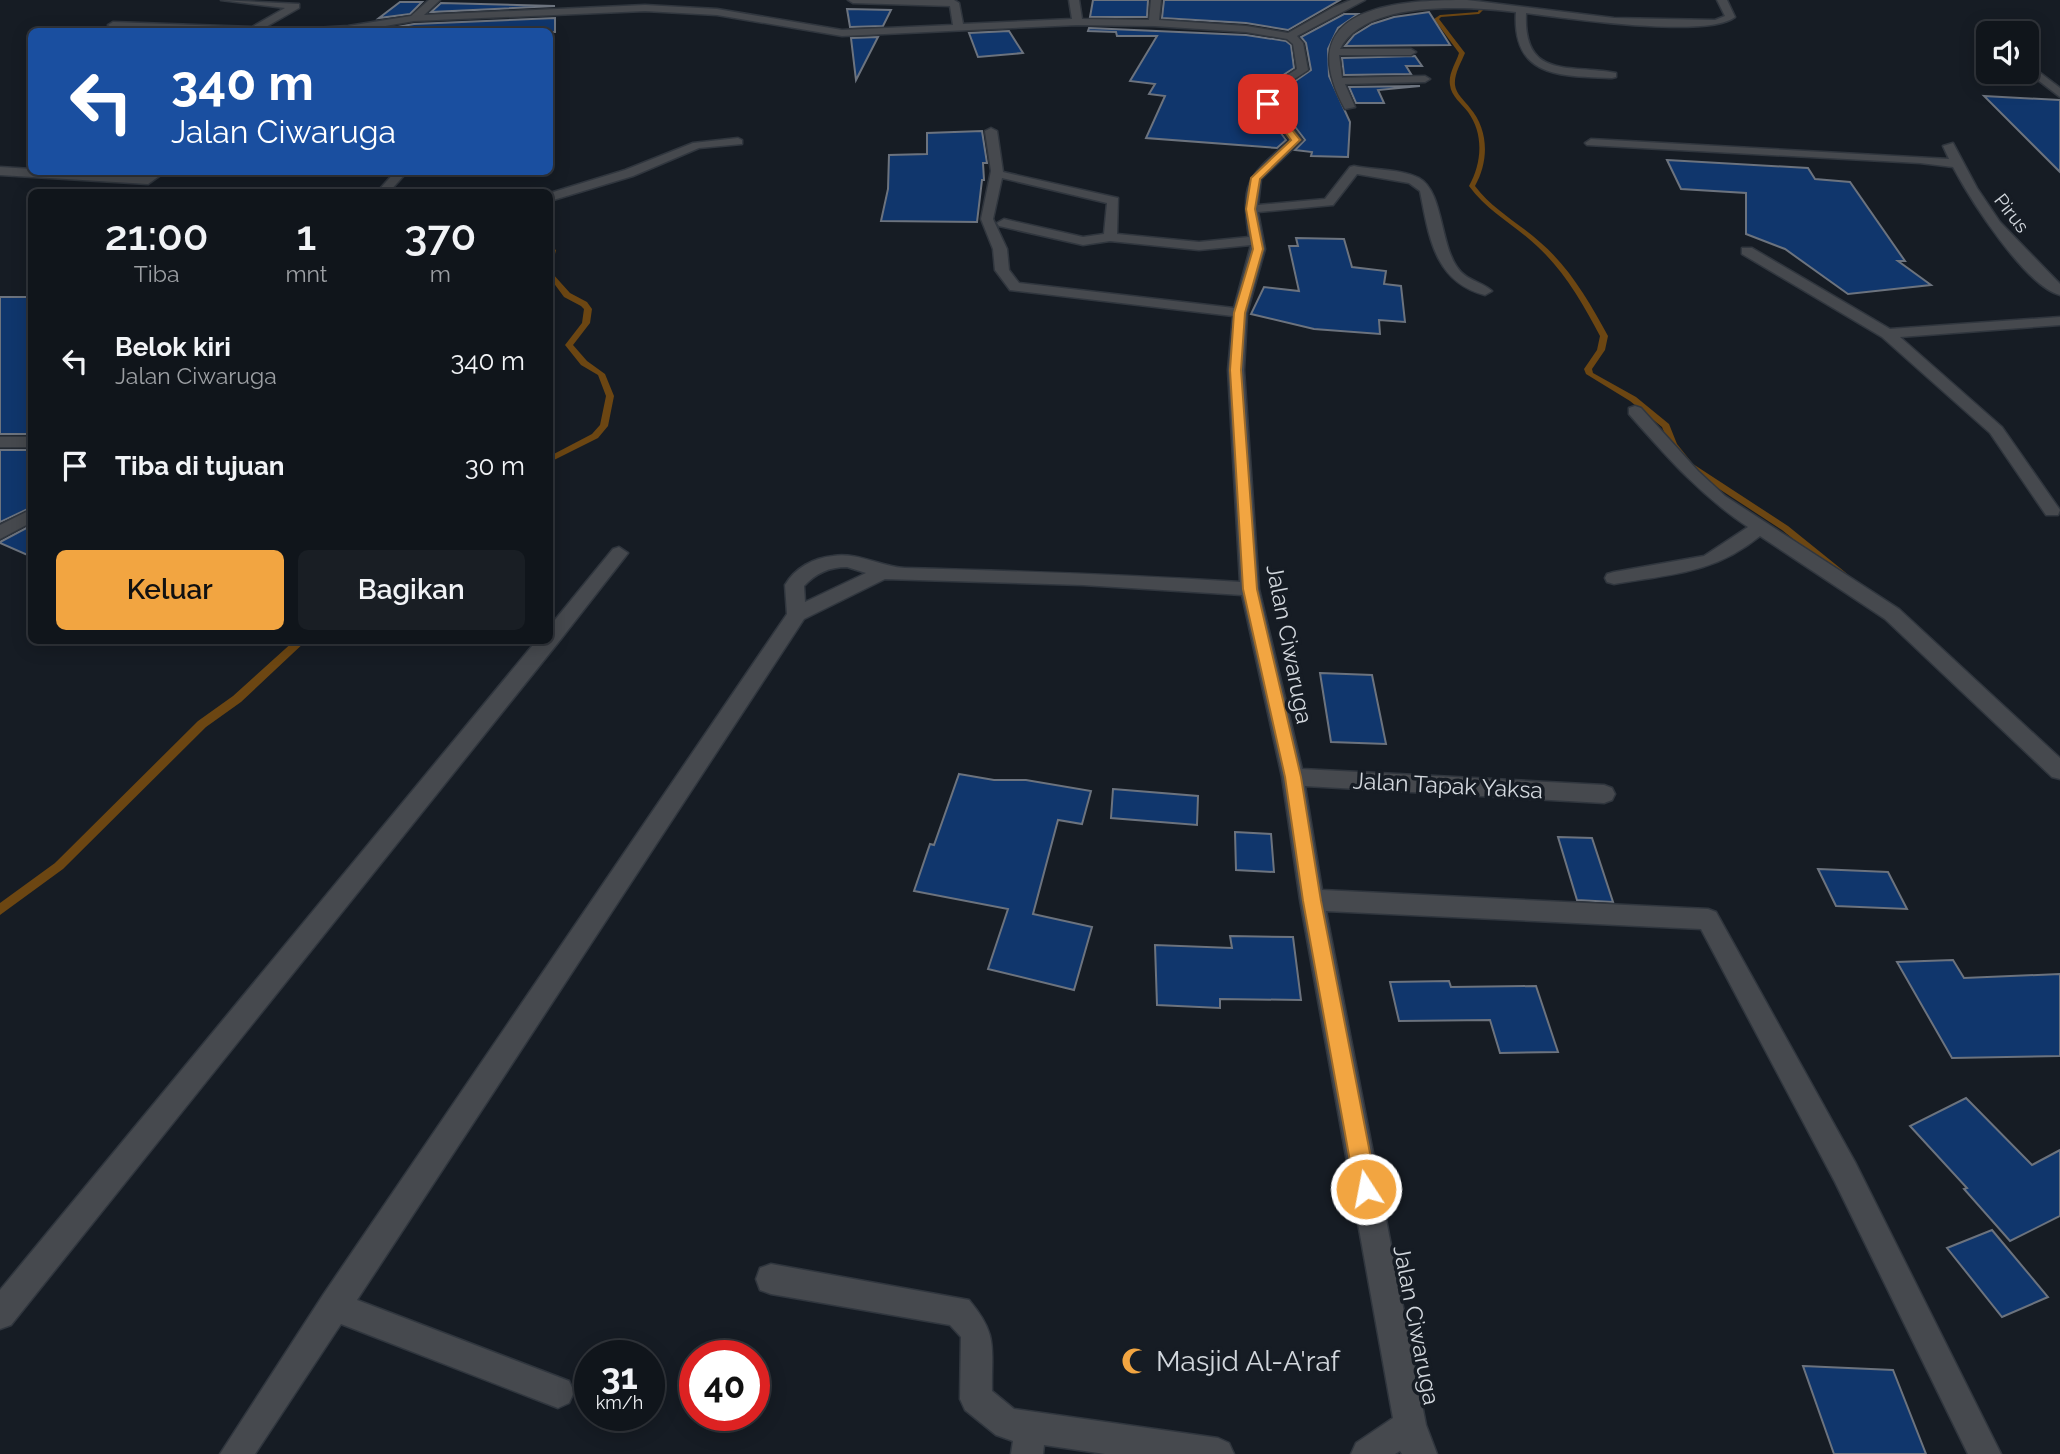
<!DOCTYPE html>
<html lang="id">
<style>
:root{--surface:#10151b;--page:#191e24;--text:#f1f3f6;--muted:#9c9fa3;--line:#30343a;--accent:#f2a541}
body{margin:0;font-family:Raleway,sans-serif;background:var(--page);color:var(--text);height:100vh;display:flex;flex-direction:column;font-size:26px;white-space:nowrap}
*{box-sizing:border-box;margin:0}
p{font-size:23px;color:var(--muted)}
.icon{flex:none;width:38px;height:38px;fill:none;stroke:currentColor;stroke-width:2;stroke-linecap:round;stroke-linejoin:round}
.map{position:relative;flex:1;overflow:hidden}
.sheet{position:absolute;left:28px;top:189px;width:525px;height:455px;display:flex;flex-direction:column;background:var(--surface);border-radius:10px;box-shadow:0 4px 18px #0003,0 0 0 2px var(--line)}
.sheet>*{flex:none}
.banner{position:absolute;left:28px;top:28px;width:525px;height:147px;border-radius:10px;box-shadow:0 4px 18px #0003,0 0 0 2px var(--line);background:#1a4fa0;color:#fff;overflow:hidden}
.controls{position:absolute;left:1976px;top:21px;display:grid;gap:14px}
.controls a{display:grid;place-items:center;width:63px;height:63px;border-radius:10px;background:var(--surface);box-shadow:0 4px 18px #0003,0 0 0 2px var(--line);font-size:35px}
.speed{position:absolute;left:574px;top:1340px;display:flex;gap:14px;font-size:35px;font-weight:700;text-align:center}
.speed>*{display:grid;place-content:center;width:91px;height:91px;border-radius:50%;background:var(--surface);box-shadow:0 4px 18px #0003,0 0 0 2px var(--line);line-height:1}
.speed small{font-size:18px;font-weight:400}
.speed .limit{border:10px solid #d22;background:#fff;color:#111}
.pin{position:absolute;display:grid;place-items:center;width:60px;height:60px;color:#fff;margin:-30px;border-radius:14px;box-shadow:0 4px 10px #0006}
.me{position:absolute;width:77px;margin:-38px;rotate:349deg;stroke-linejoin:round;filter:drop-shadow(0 0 5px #0008)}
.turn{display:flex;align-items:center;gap:24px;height:147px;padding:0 28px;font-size:32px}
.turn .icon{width:91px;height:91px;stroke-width:2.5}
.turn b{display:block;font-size:49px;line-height:60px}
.eta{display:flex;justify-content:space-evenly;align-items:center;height:119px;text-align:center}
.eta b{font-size:42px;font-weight:600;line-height:49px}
.cta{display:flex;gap:14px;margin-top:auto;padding:14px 28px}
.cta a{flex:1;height:80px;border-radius:10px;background:var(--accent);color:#111;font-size:28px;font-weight:600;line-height:80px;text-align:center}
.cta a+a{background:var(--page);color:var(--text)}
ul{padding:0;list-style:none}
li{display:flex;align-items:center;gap:21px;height:105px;padding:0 28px}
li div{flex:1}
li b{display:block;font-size:26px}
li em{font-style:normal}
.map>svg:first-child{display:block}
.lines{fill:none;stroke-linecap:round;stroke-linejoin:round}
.stream{fill:#6c4612;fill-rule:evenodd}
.building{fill:#10366c;stroke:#6c737e;stroke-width:2}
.minor-casing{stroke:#30363e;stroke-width:3}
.minor{fill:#46494e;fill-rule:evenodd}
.route{fill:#f2a541;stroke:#9d6b2a;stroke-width:2}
.labels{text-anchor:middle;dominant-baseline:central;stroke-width:7;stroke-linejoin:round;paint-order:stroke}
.far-street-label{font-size:19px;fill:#d2d7dd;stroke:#161c24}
.street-label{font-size:23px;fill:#d2d7dd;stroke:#161c24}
.near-poi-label{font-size:28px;fill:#d2d7dd;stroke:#161c24;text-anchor:start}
</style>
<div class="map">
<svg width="2060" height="1454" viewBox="0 0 2060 1454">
<rect width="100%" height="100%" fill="#161c24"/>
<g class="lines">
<g class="stream">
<path d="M1464,0H1469L1484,9L1479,14L1441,17L1439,19L1465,53C1461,63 1454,74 1455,85C1456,94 1465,101 1470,108C1489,130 1489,161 1475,186C1493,210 1519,223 1541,243C1570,268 1590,303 1608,336L1605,350L1592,369L1593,373L1636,397L1669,424L1677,444L1693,464L1788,526L1845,572L1847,574L1845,576H1839L1782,530L1687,468L1669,444L1662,427L1630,401L1586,374L1584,369L1597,350L1600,336C1583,304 1565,272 1538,247C1515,225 1488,212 1469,186C1482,163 1484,134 1468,112C1462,104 1451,96 1450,85C1448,74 1456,63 1459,53L1434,19L1440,15L1478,12L1479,9Z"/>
<path d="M553,248L556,250L553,262L550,264V251Z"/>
<path d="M550,272L552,273L570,293L587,302L592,309L590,323L573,345L587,361L605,374L614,396L608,426L598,438L550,462V456L592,434L600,425L606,396L598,375L581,365L565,345L582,323L584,309L581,306L564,297L550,278Z"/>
<path d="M295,640H307L241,702L206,727L63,869L0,915V903L55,863L198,721L233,696Z"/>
</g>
</g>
<g class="building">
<path d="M1093,0H1148L1147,17H1090Z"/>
<path d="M1164,0H1340L1288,30L1246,23L1162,18Z"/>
<path d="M400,2H422L410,14L379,18Z"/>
<path d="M441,3L555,6L431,12Z"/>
<path d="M847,9L891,10L883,26L850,27Z"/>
<path d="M1429,12L1450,45L1345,46L1354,35L1372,24L1394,17Z"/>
<path d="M1344,14H1358L1338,28L1328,49L1329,76L1350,122L1348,157L1311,156L1312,152L1295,150L1305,140L1277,103L1278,93L1311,70L1306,43L1301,37Z"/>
<path d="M555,18V32H369L414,24Z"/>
<path d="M1089,28L1246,35L1286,41L1291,45L1294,68L1265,87L1259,103L1286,140L1277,148L1146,138L1165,96L1149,94L1155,84L1130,81L1157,36H1117L1116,32L1088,31Z"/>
<path d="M1009,31L1023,53L978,57L969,33Z"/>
<path d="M878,37L856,80L851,38Z"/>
<path d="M1415,56L1422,66H1406L1411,74L1344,75L1342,58Z"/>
<path d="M1420,86L1378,90L1384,103H1356L1349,87Z"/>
<path d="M1984,96L2060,100V172Z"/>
<path d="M982,131L987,163H983L984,180H982L977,222L881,221L888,189L889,155L927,154V133Z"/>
<path d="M1667,160L1808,168L1815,179L1850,182L1905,261H1898L1931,285L1848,294L1785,249L1746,234V193L1681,189Z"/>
<path d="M1296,238L1344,239L1352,267L1386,271L1384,284L1401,286L1405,322L1379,320L1380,334L1314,329L1251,314L1264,287L1299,291L1289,246H1298Z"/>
<rect x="0" y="297" width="32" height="137"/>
<path d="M0,450H32V507L0,522Z"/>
<path d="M32,525V557L0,543V542Z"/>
<path d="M1320,673L1372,675L1386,744L1331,742Z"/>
<path d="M959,774L994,780H1026L1091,791L1082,824L1058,820L1033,914L1092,927L1074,990L988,969L1008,909L914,891L930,844L934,845Z"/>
<path d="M1113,789L1198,796L1197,825L1111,818Z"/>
<path d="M1235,832L1271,834L1274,872L1236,870Z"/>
<path d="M1558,837L1592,838L1613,902L1577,900Z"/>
<path d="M1818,869L1888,872L1907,909L1836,906Z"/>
<path d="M1230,936L1293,937L1301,1000L1220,999V1008L1157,1005L1155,945L1232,948Z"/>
<path d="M1953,960L1964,978L2060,974V1056L1952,1058L1897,962Z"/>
<path d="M1449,981L1451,987L1536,986L1558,1052L1500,1053L1490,1020L1399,1021L1390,982Z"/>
<path d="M1966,1098L2032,1165L2060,1150V1216L2010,1241L1964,1189L1967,1188L1910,1126Z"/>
<path d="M1992,1230L2048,1297L2002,1317L1947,1248Z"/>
<path d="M1803,1366L1893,1370L1926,1454H1834Z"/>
</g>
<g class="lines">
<g class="minor-casing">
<g id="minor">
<path d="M221,0L299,4V8L264,28L299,29L348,26L411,16L429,0H440L424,15L645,5L717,9L842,30L953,25L950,6L853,3L848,0H954L959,3L963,24L1072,19L1069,0H1079L1082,19L1149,20L1151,0H1161L1159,20L1246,26L1288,33L1334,7L1351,0H1365L1297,36L1303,43L1308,70L1276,91L1274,104L1302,140L1261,179L1258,205L1325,199L1350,167L1354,166C1373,170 1402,169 1419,178C1443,191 1440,243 1457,267C1466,281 1481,281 1492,291L1485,295C1434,282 1429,236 1420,191L1409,183L1357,174L1333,205L1258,212L1265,249L1247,313L1244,370L1259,589L1302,769L1604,785L1612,788L1615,794L1612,800L1604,803L1305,786L1322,890L1708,909L1716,912L1855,1162L2001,1454H1968L1835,1182L1701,929L1326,911L1426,1425L1437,1454H1402L1400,1451L1395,1454H1351L1356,1443L1393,1418L1300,900L1282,777L1242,595L1083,585L885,579L804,619L357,1300L569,1381L574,1392L569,1403L558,1408L341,1324L255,1454H220L323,1295L787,614L785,585C795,568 813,558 833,556C858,552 881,567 905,568C1017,571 1129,575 1240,582L1228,370L1233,316L1010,290L995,270L993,249L981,219L991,171L985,131L991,128L997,131L1003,172L1118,198L1117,234L1199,242L1249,237C1240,179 1250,176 1290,140L1262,104L1266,89L1297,69L1293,44L1287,39L1246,32L1154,26L1077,25L842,36L717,15L645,11L414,21L351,32L113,28L108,25L113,22L252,27L285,8ZM1002,178L1107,203L1104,234L1083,237L1004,219L997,223L999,226L1083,245L1110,241L1199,250L1251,245L1234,308L1019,283L1009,270L1007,249L993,219ZM847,567L866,573L805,602L804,586C816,573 829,567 847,567Z"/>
<path d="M1467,0L1614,18L1715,20L1725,16L1717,0H1727L1735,17C1707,39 1565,18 1526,13C1523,80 1569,64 1616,73V77L1612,78C1560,76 1512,78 1516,12C1466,6 1365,0 1340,49H1411L1416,52L1411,55H1339L1342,78L1425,76L1430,79L1425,82L1345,84L1355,107L1345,109C1289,7 1395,0 1467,0Z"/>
<path d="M2026,62L2060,88V97L2026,71Z"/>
<path d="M738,138L742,140V144L699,148L633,176L550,201V193L625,170L693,143Z"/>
<path d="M1591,139L1949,159L1943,146L1953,143L1977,188L2000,222L2060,284V295C2025,286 1970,199 1953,167L1920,163L1587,145L1585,143Z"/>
<path d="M0,167L145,176L152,172H165L148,184L0,175Z"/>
<path d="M395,172H407L389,192H377Z"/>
<path d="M1742,248H1752L1890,329L2060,317V325L1900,337L2002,427L2060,510L2058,515H2046L1990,433L1882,337L1742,254Z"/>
<path d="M1635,406L1641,408L1698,471L1725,496L1899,609L2060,758V779L2052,777L1885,619L1760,536C1713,574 1672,574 1614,584L1607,582L1605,578L1607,574L1614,572L1704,556L1748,527C1701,496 1667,457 1629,414V408Z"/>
<rect x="0" y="437" width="32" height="10"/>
<path d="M32,509V522L0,539V525Z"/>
<path d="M619,547L628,553L625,557L557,644L11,1325L0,1329V1290L537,640H550V626L613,549Z"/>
<path d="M771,1264L969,1300C999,1336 991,1347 992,1391L1014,1409L1218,1438L1229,1443L1234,1454H1105L1044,1445L1043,1454H1011L1013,1441L996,1435L965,1410L960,1399L961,1337L950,1325L771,1294L760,1290L756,1279L760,1268Z"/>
</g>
</g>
<use href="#minor" class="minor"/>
</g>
<path class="route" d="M1265,103H1271L1300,140L1260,179L1255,209L1263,249L1245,313L1241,370L1257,589L1301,777L1321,901L1377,1189L1374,1197L1366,1200L1358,1197L1355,1189L1303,901L1285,777L1243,589L1230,370L1234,313L1253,249L1246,209L1251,178L1291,140Z"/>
<defs>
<g id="mosque-bare" transform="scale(2.1)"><path d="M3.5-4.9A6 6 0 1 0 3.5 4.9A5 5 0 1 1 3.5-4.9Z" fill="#f2a541" stroke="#161c24" stroke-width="2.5" paint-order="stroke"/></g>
</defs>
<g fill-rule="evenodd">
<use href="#mosque-bare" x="1135" y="1361"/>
</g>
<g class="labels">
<g class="far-street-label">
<text transform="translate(2012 213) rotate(52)">Pirus</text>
</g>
<g class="street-label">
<text transform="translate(1290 644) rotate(79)">Jalan Ciwaruga</text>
<text transform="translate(1448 785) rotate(3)">Jalan Tapak Yaksa</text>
<text transform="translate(1417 1325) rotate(79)">Jalan Ciwaruga</text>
</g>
<g class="near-poi-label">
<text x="1156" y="1361">Masjid Al-A'raf</text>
</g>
</g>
</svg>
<div class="controls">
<a><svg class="icon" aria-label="sound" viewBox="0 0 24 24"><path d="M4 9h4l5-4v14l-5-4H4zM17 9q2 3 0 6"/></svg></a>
</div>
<div class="speed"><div>31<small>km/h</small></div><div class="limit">40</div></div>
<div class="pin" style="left:1268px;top:104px;background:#d93025"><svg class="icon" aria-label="arrive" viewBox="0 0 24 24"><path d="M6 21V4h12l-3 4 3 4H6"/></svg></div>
<svg class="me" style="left:1366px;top:1189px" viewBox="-20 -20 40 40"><circle r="17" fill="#f2a541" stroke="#fff" stroke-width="3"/><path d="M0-11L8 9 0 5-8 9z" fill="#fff"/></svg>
<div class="banner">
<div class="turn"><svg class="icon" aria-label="left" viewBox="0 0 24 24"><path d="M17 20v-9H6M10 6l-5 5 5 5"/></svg><div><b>340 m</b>Jalan Ciwaruga</div></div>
</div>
<section class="sheet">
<div class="eta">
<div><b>21:00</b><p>Tiba</p></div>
<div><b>1</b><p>mnt</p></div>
<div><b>370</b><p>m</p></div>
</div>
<ul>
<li><svg class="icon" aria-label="left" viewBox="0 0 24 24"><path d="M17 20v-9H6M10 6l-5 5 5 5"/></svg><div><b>Belok kiri</b><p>Jalan Ciwaruga</p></div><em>340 m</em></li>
<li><svg class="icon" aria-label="arrive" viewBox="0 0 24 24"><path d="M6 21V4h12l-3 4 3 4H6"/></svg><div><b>Tiba di tujuan</b></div><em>30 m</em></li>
</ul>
<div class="cta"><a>Keluar</a><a>Bagikan</a></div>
</section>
</div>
